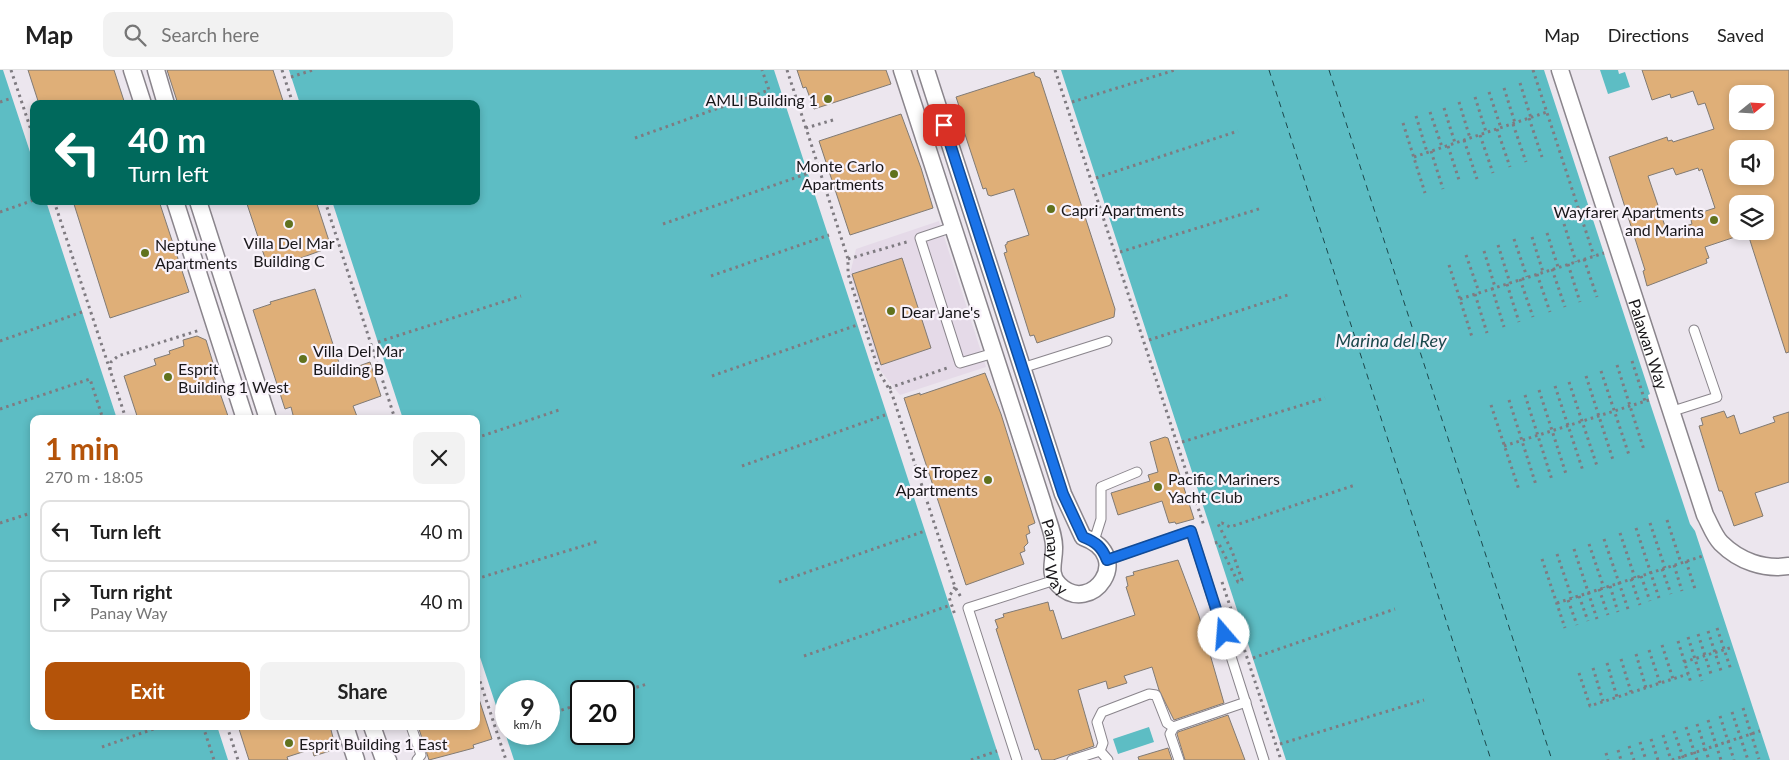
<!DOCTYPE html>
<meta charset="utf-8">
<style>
:root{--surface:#fff;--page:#f2f2f2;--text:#222;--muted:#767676;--line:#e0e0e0;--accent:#b45309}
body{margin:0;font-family:Lato,sans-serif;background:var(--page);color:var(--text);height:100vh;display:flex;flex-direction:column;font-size:19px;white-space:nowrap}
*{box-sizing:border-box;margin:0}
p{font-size:16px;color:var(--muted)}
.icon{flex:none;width:28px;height:28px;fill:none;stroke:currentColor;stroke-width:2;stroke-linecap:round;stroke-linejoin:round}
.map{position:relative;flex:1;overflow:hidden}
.side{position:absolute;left:30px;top:345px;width:450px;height:315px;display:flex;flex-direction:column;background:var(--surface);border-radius:10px;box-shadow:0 2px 8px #0003}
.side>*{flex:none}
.top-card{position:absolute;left:30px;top:30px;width:450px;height:105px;border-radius:10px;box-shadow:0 2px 8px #0003;background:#00695c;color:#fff;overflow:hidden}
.needle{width:32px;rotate:72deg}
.tools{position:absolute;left:1729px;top:15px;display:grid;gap:10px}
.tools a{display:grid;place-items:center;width:45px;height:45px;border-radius:10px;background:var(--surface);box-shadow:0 2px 8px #0003;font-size:25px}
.speed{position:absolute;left:495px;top:610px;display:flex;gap:10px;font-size:25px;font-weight:700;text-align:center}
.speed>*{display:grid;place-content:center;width:65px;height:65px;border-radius:50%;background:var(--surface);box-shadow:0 2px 8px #0003;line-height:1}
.speed small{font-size:12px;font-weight:400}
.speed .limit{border:2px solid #111;border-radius:8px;background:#fff;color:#111}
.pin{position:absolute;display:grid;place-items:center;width:42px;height:42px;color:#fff;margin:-21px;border-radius:10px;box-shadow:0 2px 8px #0006}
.me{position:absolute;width:55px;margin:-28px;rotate:342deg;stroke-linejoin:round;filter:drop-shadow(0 0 4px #0008)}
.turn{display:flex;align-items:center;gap:18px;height:105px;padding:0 15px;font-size:22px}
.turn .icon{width:65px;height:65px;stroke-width:2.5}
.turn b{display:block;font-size:35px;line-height:42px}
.round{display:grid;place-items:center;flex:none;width:52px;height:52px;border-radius:10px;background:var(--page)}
.head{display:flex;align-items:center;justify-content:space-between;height:85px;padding:0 15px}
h1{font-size:30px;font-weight:700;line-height:38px;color:var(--accent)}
.action{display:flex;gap:10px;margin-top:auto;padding:10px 15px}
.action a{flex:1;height:58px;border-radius:10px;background:var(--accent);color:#fff;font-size:20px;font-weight:700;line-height:58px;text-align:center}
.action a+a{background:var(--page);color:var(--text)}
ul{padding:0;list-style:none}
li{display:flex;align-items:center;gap:15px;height:62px;margin:0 10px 8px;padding:0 5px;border:2px solid var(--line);border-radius:10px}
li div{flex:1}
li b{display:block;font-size:19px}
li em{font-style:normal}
header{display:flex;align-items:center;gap:30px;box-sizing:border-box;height:70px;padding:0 25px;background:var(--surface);border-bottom:1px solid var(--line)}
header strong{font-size:24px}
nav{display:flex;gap:28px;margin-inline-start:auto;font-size:18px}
.search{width:350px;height:45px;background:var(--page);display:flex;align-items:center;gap:12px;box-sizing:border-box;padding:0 18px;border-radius:10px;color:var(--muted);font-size:19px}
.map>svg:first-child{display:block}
.built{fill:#e5dae8}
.water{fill:#5dbdc4;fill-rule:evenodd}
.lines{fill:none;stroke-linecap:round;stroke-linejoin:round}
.ferry{stroke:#1c484c;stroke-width:1;stroke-dasharray:6 5;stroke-linecap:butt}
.building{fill:#dfaf78;stroke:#807a74;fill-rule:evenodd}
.service-casing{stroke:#8a858c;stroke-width:11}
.minor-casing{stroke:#8a858c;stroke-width:19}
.path{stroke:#7f7b81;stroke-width:3;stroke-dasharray:2.5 4;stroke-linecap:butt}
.service{stroke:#fff;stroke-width:9}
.minor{stroke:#fff;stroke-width:16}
.route-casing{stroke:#114b97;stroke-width:12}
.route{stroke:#1a73e8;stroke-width:9}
.poi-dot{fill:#61721e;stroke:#f9f3fb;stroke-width:2}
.labels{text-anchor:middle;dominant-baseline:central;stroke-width:4.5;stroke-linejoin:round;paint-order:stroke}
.poi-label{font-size:16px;fill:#19171a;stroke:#f9f3fb;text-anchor:start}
.street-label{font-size:16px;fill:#19171a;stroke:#f9f3fb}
.water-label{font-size:18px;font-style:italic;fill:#1c484c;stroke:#f9f3fb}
</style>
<header>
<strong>Map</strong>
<div class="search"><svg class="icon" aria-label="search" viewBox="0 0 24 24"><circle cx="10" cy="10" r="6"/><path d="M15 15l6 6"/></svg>Search here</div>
<nav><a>Map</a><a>Directions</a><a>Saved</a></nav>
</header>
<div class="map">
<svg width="1789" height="690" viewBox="0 0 1789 690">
<rect width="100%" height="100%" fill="#ece6ee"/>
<path class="built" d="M939,151L986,297L900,325L880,300L850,204L856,179Z"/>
<g class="water">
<path d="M0,0H3L34,94V131H46L117,349H34V656H217L228,690H0Z"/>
<path d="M289,0H774L1000,690H514L476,575V349H403L332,131H476V34H300ZM506,621H549V664H506ZM581,621H624V664H581Z"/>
<path d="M1061,0H1544L1650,324L1648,325L1649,330L1690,454L1695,461L1770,690H1286Z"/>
<path d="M1600,0H1618L1619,4L1625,2L1630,17L1608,24Z"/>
<path d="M1149,657L1154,672L1118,684L1113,669Z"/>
</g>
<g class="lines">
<g class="ferry">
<path d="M1269,0L1491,690"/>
<path d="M1329,0L1552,690"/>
</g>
</g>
<g class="building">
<path d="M28,0H114L125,34H39Z"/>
<path d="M167,0H273L284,34H178Z"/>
<path d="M797,0H886L891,14L814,39L806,17L803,18Z"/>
<path d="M1642,0H1789V282L1786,283L1747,161H1765V134H1738V166L1705,177L1709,188L1706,189L1707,193L1647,216L1643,201L1645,200L1609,87L1667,67L1668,71L1672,70L1673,72L1714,59L1705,33L1698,35L1693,21L1671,28L1670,24L1652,30ZM1738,24H1765V51H1738ZM1738,79H1765V106H1738ZM1673,98L1676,105L1698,98L1699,101L1702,99L1715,138L1690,146L1692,154L1667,162L1648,106Z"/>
<path d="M1034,2L1035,6L1040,8L1115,239L1114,247L1037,273L1034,265L1030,266L1004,183L1007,182L1005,175L1007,174V172L1029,165L1014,119L991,126L988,125L986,118L983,119L956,37L959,36L956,27Z"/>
<path d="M901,44L921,98L933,138L850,165L819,71Z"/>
<path d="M73,131H159L189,222L110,248Z"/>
<path d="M246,131H316L331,177L287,193L286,191L268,197Z"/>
<path d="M902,188L931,278L881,295L852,204Z"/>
<path d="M315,219L342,302L370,292L381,326L353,336L358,349H294L291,337L285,339L253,240L271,234L270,232Z"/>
<path d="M197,266L206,270L214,296L212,300L229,349H138L124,306L156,295L154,289L170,284L169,281L184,276L183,270Z"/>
<path d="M985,303L1001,344L1035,453L1028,456L1030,463L1026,465L1028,473L1024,477L1025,481L1020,483L1024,494L966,515L904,328L920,323V325Z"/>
<path d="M1724,341L1727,348L1734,345L1740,364L1775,352L1773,347L1789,342V412L1755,423L1763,446L1734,456L1722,421H1719L1699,356L1703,355L1701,348Z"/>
<path d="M1165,367L1168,368L1194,449L1176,454L1175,452L1169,453L1162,431L1118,445L1111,423L1150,411L1148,405L1158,402L1150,372Z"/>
<path d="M1178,490L1199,546L1224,633L1174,650L1159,620L1152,597L1124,606L1127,613L1108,619L1106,611L1078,620L1094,676L1053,690H1042L1038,679L1035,680L996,559L998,558L995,550L1004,547L1003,544L1048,532L1050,541L1053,540L1062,569L1135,545L1126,517L1128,516L1126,507L1134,505L1133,502Z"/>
<path d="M476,629H479L492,669L473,675L474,678L429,690L418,656H476Z"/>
<path d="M1228,645L1245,690H1185L1177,664L1178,662Z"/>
<path d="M238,656H330L336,679L314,686L312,679L287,687L288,690H249Z"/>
<path d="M1168,678L1172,690H1139L1138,687Z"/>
</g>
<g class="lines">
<g class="service-casing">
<g id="service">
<path d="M953,157L920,168L960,293L994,283"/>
<path d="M1022,298L1107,271"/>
<path d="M1670,342L1717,327L1694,260"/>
<path d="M1094,471L1101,449V417L1137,402"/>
<path d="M1107,490L1191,461L1264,690"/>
<path d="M411,656L421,685L417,690"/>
<path d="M1174,657L1170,664L1179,690"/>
<path d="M1100,681L1108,690"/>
<path d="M1017,690L968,538L1055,510"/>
<path d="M1072,690L1100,681L1103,673L1097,652L1102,642L1149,624L1156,625L1167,653L1173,657L1246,632"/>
</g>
</g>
<g class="minor-casing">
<g id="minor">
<path d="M132,0L143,34"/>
<path d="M156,0L166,34"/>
<path id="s1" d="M902,0L1043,434C1046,447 1055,465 1054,479C1054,492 1048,504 1059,515C1091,547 1136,486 1083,467L1063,424L926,0"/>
<path id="s2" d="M1560,0L1705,445C1710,454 1714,466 1721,473C1739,491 1764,500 1789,496"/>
<path d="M175,131L245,349"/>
<path d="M198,131L268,349"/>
<path d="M345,656L356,690"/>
<path d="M372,656L383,687L388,690"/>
</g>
</g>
<g class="path">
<path d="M11,0L34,69"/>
<path d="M282,0L293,34"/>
<path d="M787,0L806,58"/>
<path d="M1055,0L1204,456"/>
<path d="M1533,0L1594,186"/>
<path d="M291,7L313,0"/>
<path d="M1520,13L1531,48"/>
<path d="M1504,18L1515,53"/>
<path d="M1489,22L1501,58"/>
<path d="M1475,27L1486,62"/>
<path d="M0,32L12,28"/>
<path d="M1072,32L1175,0"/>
<path d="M1459,32L1470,68"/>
<path d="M1444,38L1455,73"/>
<path d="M1430,42L1442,77"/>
<path d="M1416,46L1427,82"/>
<path d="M1529,48L1542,87"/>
<path d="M833,50L806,58L848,189V204L879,302L892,324L955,517L962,529"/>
<path d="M1403,53L1425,123"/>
<path d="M1513,54L1526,92"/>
<path d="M1497,59L1510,97"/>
<path d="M1480,65L1493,103"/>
<path d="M635,68L769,20L762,0"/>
<path d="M1464,70L1477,109"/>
<path d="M1448,76L1460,113"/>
<path d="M1431,81L1443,119"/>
<path d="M1414,87L1547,42"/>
<path d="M1096,108L1238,61"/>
<path d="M54,131L110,300"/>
<path d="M325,131L395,349"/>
<path d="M0,142L34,130"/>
<path d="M663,154L809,103"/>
<path d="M1564,154L1576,192"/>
<path d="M1547,163L1558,197"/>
<path d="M1532,167L1543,202"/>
<path d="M1514,169L1527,207"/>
<path d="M1498,175L1510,213"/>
<path d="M1484,181L1495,217"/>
<path d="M1120,182L1262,138"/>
<path d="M1466,185L1479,222"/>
<path d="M848,189L910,171"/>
<path d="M1584,189L1597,227"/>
<path d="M1568,194L1580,232"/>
<path d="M1449,195L1472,267"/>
<path d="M1552,199L1565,237"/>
<path d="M1537,204L1550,242"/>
<path d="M711,206L829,165"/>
<path d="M1520,209L1533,247"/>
<path d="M1507,214L1519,252"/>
<path d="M1492,218L1504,257"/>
<path d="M1475,224L1487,263"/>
<path d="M1460,229L1604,183"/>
<path d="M1149,270L1291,224"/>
<path d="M0,271L82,242"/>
<path d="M378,272L521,226"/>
<path d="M1632,291L1645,331"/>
<path d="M1617,295L1644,380"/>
<path d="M1601,301L1629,385"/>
<path d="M712,306L857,255"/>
<path d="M1586,306L1613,390"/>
<path d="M1569,312L1597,396"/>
<path d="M1555,316L1583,401"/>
<path d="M889,318L950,297"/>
<path d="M1539,320L1566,404"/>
<path d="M1525,325L1552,410"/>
<path d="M1509,330L1536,415"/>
<path d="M1491,335L1519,420"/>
<path d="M0,339L90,309L103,349"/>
<path d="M126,349L110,300L111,292L118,286L200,260"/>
<path d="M476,368L559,340"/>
<path d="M1182,372L1325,328"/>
<path d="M1504,376L1649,330"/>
<path d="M742,396L885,345"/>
<path d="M1667,450L1681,493"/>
<path d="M0,453L34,442"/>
<path d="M1650,453L1665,498"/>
<path d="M1636,458L1659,528"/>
<path d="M1620,463L1635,508"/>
<path d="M1604,469L1628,539"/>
<path d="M1215,473L1218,472L1238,512L1242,510L1232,481L1218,454L1222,453L1230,457L1355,415"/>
<path d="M1589,474L1604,518"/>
<path d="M1574,479L1597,549"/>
<path d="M1557,484L1572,528"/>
<path d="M1542,489L1565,558"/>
<path d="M1686,491L1695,519"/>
<path d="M1674,495L1682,521"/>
<path d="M1662,499L1671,524"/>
<path d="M1641,506L1650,531"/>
<path d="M476,509L599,471"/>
<path d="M1631,509L1640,535"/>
<path d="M779,512L925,461"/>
<path d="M1222,512L1281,690"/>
<path d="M1610,516L1618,542"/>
<path d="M955,517L949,527L955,545"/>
<path d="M1599,519L1608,545"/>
<path d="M1579,526L1588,551"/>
<path d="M1568,530L1577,555"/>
<path d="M1557,533L1703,486"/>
<path d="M1717,558L1731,600"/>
<path d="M1708,561L1722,604"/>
<path d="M1698,564L1712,607"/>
<path d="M1688,567L1702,611"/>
<path d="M1678,571L1691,613"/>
<path d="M1662,575L1673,609"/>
<path d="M1649,580L1660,613"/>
<path d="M1636,584L1646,618"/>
<path d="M804,586L948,536"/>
<path d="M1253,588L1395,539"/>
<path d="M1621,589L1631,622"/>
<path d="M1684,592L1733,577"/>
<path d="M1607,593L1617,627"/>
<path d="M1593,598L1603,631"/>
<path d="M476,599L506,690"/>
<path d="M1579,603L1590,636L1688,604"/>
<path d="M624,621L647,614"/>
<path d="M1743,638L1759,689"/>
<path d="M1732,642L1748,690"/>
<path d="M549,644L581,634"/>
<path d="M1720,646L1734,690"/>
<path d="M1708,650L1721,690"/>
<path d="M1697,654L1709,690"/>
<path d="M203,656L214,690"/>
<path d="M227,656L238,690"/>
<path d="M503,657L506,656"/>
<path d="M1686,657L1697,690"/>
<path d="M1674,661L1684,690"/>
<path d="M1663,665L1671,690"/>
<path d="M1651,669L1658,690"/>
<path d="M1640,672L1646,690"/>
<path d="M1280,674L1424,630"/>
<path d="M1629,676L1634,690"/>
<path d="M102,677L162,656"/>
<path d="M1618,680L1621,690"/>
<path d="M1606,683L1608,690"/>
<path d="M971,690L997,681"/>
<path d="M1672,690L1760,661"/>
</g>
<use href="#service" class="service"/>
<use href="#minor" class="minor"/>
</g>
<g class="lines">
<g class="route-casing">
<path id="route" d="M944,55L1063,424L1083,467C1096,472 1102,477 1107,490L1191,461L1224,564"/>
</g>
<use href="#route" class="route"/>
</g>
<g class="poi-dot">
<circle cx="828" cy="29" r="5"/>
<circle cx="894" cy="104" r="5"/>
<circle cx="1051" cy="139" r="5"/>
<circle cx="1714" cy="150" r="5"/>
<circle cx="289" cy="154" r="5"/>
<circle cx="145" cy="183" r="5"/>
<circle cx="891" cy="241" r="5"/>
<circle cx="303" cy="289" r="5"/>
<circle cx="168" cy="307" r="5"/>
<circle cx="988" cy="410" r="5"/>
<circle cx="1158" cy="417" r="5"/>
<circle cx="289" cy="673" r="5"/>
</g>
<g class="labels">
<g class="poi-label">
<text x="818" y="29" text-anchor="end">AMLI Building 1</text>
<text x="884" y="95" text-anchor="end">Monte Carlo<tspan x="884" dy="18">Apartments</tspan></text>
<text x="1061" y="139">Capri Apartments</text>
<text x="1704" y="141" text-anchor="end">Wayfarer Apartments<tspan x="1704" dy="18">and Marina</tspan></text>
<text x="289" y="172" text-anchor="middle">Villa Del Mar<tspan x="289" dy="18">Building C</tspan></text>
<text x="155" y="174">Neptune<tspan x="155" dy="18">Apartments</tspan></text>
<text x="901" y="241">Dear Jane's</text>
<text x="313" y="280">Villa Del Mar<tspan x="313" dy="18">Building B</tspan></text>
<text x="178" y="298">Esprit<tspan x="178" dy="18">Building 1 West</tspan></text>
<text x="978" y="401" text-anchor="end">St Tropez<tspan x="978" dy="18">Apartments</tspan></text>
<text x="1168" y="408">Pacific Mariners<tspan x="1168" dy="18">Yacht Club</tspan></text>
<text x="299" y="673">Esprit Building 1 East</text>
</g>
<g class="street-label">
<text stroke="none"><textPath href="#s2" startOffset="288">Palawan Way</textPath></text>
<text stroke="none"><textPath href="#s1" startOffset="511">Panay Way</textPath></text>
</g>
<g class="water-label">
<text x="1391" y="270">Marina del Rey</text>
</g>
</g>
</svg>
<div class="tools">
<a><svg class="needle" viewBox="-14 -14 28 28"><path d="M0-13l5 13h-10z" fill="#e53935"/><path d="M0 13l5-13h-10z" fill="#767676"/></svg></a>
<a><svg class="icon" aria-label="sound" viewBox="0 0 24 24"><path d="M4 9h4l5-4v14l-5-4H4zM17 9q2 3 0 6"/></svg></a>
<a><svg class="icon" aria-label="layers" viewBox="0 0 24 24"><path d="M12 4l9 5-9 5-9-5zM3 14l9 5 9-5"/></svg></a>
</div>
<div class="speed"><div>9<small>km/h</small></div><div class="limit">20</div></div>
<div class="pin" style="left:944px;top:55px;background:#d93025"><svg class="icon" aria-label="arrive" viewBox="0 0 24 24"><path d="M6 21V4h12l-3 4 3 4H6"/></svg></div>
<svg class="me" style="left:1224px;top:564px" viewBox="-20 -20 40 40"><circle r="19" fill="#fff"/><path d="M0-13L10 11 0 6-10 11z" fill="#1a73e8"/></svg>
<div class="top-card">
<div class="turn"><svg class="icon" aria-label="left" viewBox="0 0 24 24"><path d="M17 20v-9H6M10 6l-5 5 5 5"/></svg><div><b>40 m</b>Turn left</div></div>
</div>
<section class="side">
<div class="head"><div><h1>1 min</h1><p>270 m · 18:05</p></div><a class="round"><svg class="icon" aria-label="close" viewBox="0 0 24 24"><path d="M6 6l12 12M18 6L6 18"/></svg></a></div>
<ul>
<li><svg class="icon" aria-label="left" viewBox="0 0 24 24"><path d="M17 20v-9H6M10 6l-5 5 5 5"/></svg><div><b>Turn left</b></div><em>40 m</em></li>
<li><svg class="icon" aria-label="right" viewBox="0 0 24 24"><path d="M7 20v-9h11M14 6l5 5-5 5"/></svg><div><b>Turn right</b><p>Panay Way</p></div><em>40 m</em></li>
</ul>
<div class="action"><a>Exit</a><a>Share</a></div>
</section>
</div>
